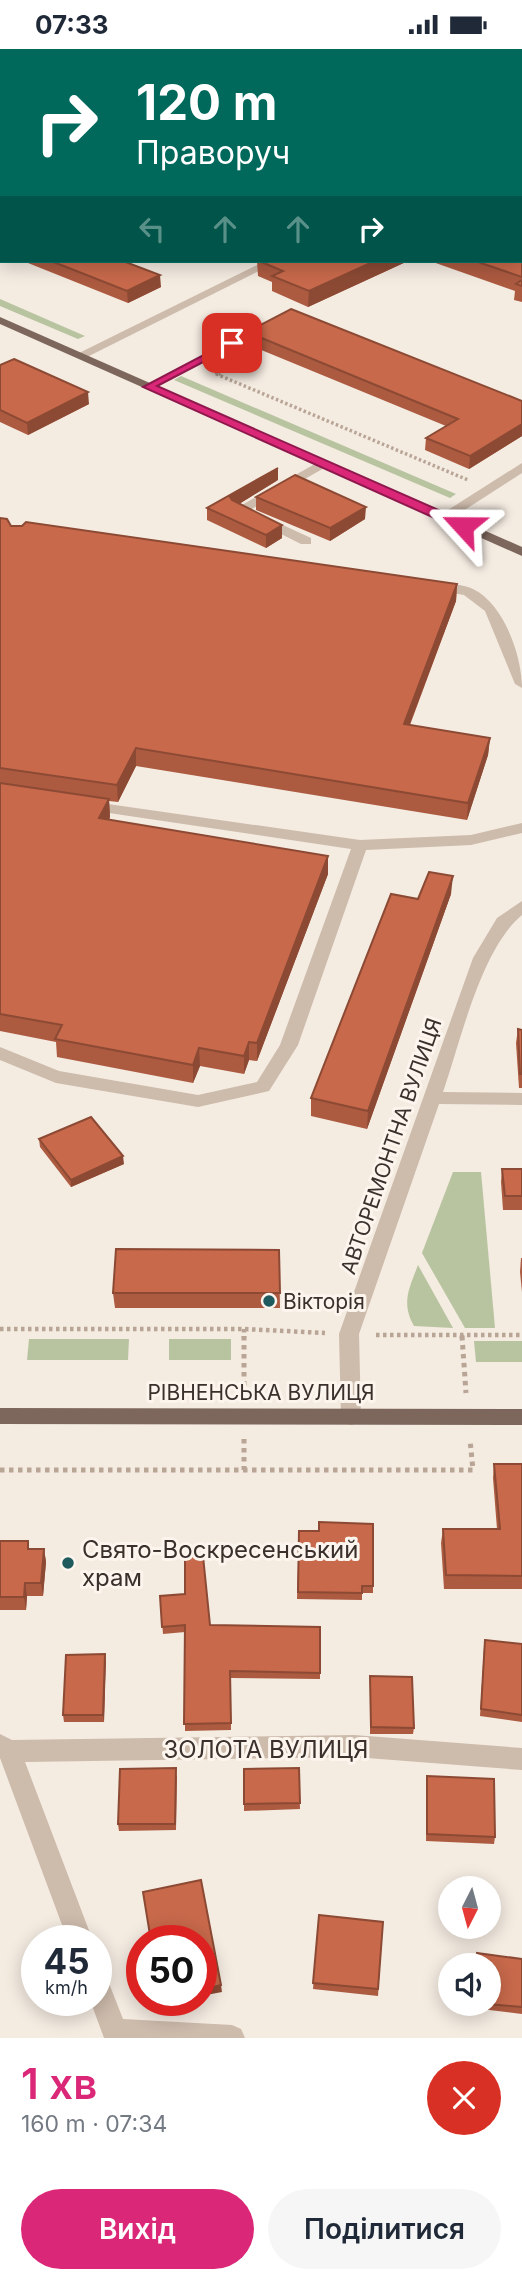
<!DOCTYPE html>
<html lang="uk">
<meta charset="utf-8">
<style>
:root{--surface:#fff;--page:#f6f6f7;--text:#1f2937;--muted:#747a83;--accent:#db2777}
body{margin:0;font-family:Inter,sans-serif;background:var(--page);color:var(--text);height:100vh;display:flex;flex-direction:column;font-size:26px;white-space:nowrap}
*{box-sizing:border-box;margin:0}
p{font-size:23px;color:var(--muted)}
.icon{flex:none;width:38px;height:38px;fill:none;stroke:currentColor;stroke-width:2;stroke-linecap:round;stroke-linejoin:round}
.map{position:relative;height:1989px;overflow:hidden}
.drawer{display:flex;flex-direction:column;background:var(--surface);flex:1}
.drawer>*{flex:none}
.guide{position:absolute;left:0px;top:0px;width:523px;height:214px;box-shadow:0 4px 18px #0003;background:#00695c;color:#fff;overflow:hidden}
.needle{width:46px;rotate:186deg}
.buttons{position:absolute;left:438px;top:1827px;display:grid;gap:14px}
.buttons a{display:grid;place-items:center;width:63px;height:63px;border-radius:50%;background:var(--surface);box-shadow:0 4px 18px #0003;font-size:35px}
.speed{position:absolute;left:21px;top:1876px;display:flex;gap:14px;font-size:35px;font-weight:700;text-align:center}
.speed>*{display:grid;place-content:center;width:91px;height:91px;border-radius:50%;background:var(--surface);box-shadow:0 4px 18px #0003;line-height:1}
.speed small{font-size:18px;font-weight:400}
.speed .limit{border:10px solid #d22;background:#fff;color:#111}
.pin{position:absolute;display:grid;place-items:center;width:60px;height:60px;color:#fff;margin:-30px;border-radius:14px;box-shadow:0 4px 10px #0006}
.me{position:absolute;width:77px;margin:-38px;rotate:294deg;stroke-linejoin:round;filter:drop-shadow(0 0 5px #0008)}
.turn{display:flex;align-items:center;gap:24px;height:147px;padding:0 21px;font-size:32px}
.turn .icon{width:91px;height:91px;stroke-width:2.5}
.turn b{display:block;font-size:49px;line-height:60px}
.lanes{display:flex;align-items:center;height:66px;padding:0 21px;background:#0003;justify-content:center;gap:35px;direction:ltr}
.lanes .off{opacity:.35}
.round{display:grid;place-items:center;flex:none;width:74px;height:74px;border-radius:37px;background:var(--page)}
.head{display:flex;align-items:center;justify-content:space-between;height:119px;padding:0 21px}
h1{font-size:42px;font-weight:600;line-height:52px;color:var(--accent)}
.action{display:flex;gap:14px;margin-top:auto;padding:14px 21px}
.action a{flex:1;height:80px;border-radius:42px;background:var(--accent);color:#fff;font-size:28px;font-weight:600;line-height:80px;text-align:center}
.action a+a{background:var(--page);color:var(--text)}
.status{display:flex;justify-content:space-between;align-items:center;height:49px;padding:0 35px;background:var(--surface);direction:ltr}
.status svg{height:19px;fill:currentColor}
.map>svg:first-child{display:block}
.green{fill:#b8c4a0}
.lines{fill:none;stroke-linecap:round;stroke-linejoin:round}
.path-far3{stroke:#b9a596;stroke-width:2.5;stroke-dasharray:2 2;stroke-linecap:butt}
.path-far2{stroke:#b9a596;stroke-width:3.5;stroke-dasharray:2.5 2.5;stroke-linecap:butt}
.path-far1{stroke:#b9a596;stroke-width:4.5;stroke-dasharray:3.5 3.5;stroke-linecap:butt}
.path{stroke:#b9a596;stroke-width:5;stroke-dasharray:4.5 4.5;stroke-linecap:butt}
.minor{fill:#cdbbac;fill-rule:evenodd}
.major{fill:#7d675c;fill-rule:evenodd}
.wall{fill:#ac5a40}
.shaded-wall{fill:#8c4a34}
.building{fill:#c8694b;stroke:#8c4a34;stroke-width:2}
.route{fill:#db2777;stroke:#8e194d;stroke-width:2}
.poi-dot{fill:#1f5a5e;stroke:#fbf5ee;stroke-width:2.5}
.labels{text-anchor:middle;dominant-baseline:central;stroke-width:6;stroke-linejoin:round;paint-order:stroke}
.street-label{font-size:21px;fill:#3b302b;stroke:#fbf5ee}
.poi-label{font-size:21px;fill:#3b302b;stroke:#fbf5ee;text-anchor:start}
.near-poi-label{font-size:24px;fill:#3b302b;stroke:#fbf5ee;text-anchor:start}
.near-street-label{font-size:24px;fill:#3b302b;stroke:#fbf5ee}
</style>
<div class="status"><b>07:33</b><svg viewBox="0 0 49 12"><path d="M0 12V9h3v3zM5 12V6h3v6zM10 12V3h3v9zM15 12V0h3v12zM26 1h20v11H26zM47 4h2v5h-2z"/></svg></div>
<div class="map">
<svg width="522" height="1989" viewBox="0 0 522 1989">
<rect width="100%" height="100%" fill="#f4ebe1"/>
<g class="green">
<path d="M0,250L85,287L78,290L0,257Z"/>
<path d="M181,327L456,445L450,449L174,331Z"/>
<path d="M453,1123H481L495,1279H465L422,1204Z"/>
<path d="M418,1216L453,1279L414,1277C401,1254 409,1240 418,1216Z"/>
<path d="M29,1290H129L128,1311H27Z"/>
<rect x="169" y="1290" width="62" height="21"/>
<path d="M474,1292H522V1313H476Z"/>
</g>
<g class="lines">
<path class="path-far3" d="M215,324L221,326"/>
<path class="path-far2" d="M216,325L468,431"/>
<g class="path-far1">
<path d="M0,1280H244L325,1284"/>
<path d="M244,1280V1289"/>
<path d="M376,1286H522"/>
<path d="M462,1286V1289"/>
</g>
<g class="path">
<path d="M244,1287V1346"/>
<path d="M462,1287L466,1344"/>
<path d="M244,1390V1421"/>
<path d="M0,1421H473L470,1391"/>
</g>
<g class="minor">
<path d="M300,0H311L299,2Z"/>
<path d="M361,0H379L380,2H363Z"/>
<path d="M0,168H2L0,175Z"/>
<path d="M265,212L277,213L83,310L73,307Z"/>
<path d="M262,274L272,276L152,341L142,338Z"/>
<path d="M322,411L328,415L326,418L250,461L311,489V495H301L233,461Z"/>
<path d="M522,414V424L449,471H439L437,468Z"/>
<path d="M435,533C447,535 462,535 473,540C504,555 522,607 522,639L515,635L485,562L464,546L430,540L428,537Z"/>
<path d="M87,752L360,791L471,786L522,774V784L471,796L366,801L298,996L269,1042L198,1058L56,1034L0,1011V998L59,1022L198,1046L257,1033L280,996L351,800L82,760L79,757Z"/>
<path d="M522,852V866C481,900 461,991 443,1043L522,1044V1056L439,1055L359,1285L361,1368L358,1374L351,1376L344,1374L341,1368L339,1285L473,909L497,869Z"/>
<path d="M0,1685L12,1691L354,1686L522,1699V1721L354,1708L25,1713L93,1892H68L0,1709Z"/>
<path d="M96,1920L105,1924L123,1970L232,1976L241,1980L245,1989H104L90,1951H96Z"/>
</g>
<g class="major">
<path d="M0,268L522,498V507L0,275Z"/>
<path d="M0,1359L522,1360V1376L0,1375Z"/>
</g>
</g>
<g class="wall">
<path d="M2,173V203L0,202V174Z"/>
<path d="M522,192V253L514,251L515,242L430,212H522Z"/>
<path d="M23,212H123L161,238L128,254Z"/>
<path d="M257,212H408L308,258L272,242V233L258,227Z"/>
<path d="M247,283L522,352V387L469,420L425,401L426,389L446,377L247,295Z"/>
<path d="M0,316L89,355L28,386L0,373Z"/>
<path d="M278,431L239,455L282,489L266,499L207,471V459Z"/>
<path d="M256,448L365,470L330,492L256,461Z"/>
<path d="M0,469L11,477L457,535L456,552L410,676L490,689L488,706L467,771L136,717L118,753L109,752L110,768L109,771L328,825L257,1012L249,1011L244,1025L200,1017L193,1034L57,1008L56,993L0,982Z"/>
<path d="M451,845L367,1080L311,1067V1049L418,850Z"/>
<path d="M518,980L522,981V1039H519L516,994Z"/>
<path d="M39,1090L124,1115L71,1138L40,1098Z"/>
<path d="M502,1120H522V1161H503L501,1133Z"/>
<path d="M279,1201L280,1259H115L113,1244Z"/>
<path d="M521,1209H522V1243L520,1223Z"/>
<path d="M494,1415H522V1540H444L441,1494L443,1480H497L493,1429Z"/>
<path d="M299,1482H318L373,1537V1544H362V1551L297,1550Z"/>
<path d="M0,1492L29,1500H44L46,1513L43,1547H27L26,1561H0Z"/>
<path d="M160,1547L210,1576L320,1578V1630L231,1629V1681L185,1682V1583L163,1585Z"/>
<path d="M522,1595V1673L480,1667L484,1598Z"/>
<path d="M105,1605L104,1673H64L63,1666Z"/>
<path d="M370,1627L414,1679L413,1685H370Z"/>
<path d="M299,1719L300,1760L244,1762V1720Z"/>
<path d="M177,1726L176,1781L119,1782L118,1775Z"/>
<path d="M427,1727L495,1788L494,1795L426,1792Z"/>
<path d="M319,1866L383,1873L378,1947L313,1940Z"/>
<path d="M477,1904L522,1910V1965L473,1959L474,1955H488V1916H475Z"/>
</g>
<g class="shaded-wall">
<path d="M280,0H293L291,2H278Z"/>
<path d="M2,116V131L0,132V117Z"/>
<path d="M375,212H408L308,258L309,242Z"/>
<path d="M160,226L161,238L128,254L127,242Z"/>
<path d="M88,343L89,355L28,386L27,374Z"/>
<path d="M522,375V387L469,420L470,407Z"/>
<path d="M278,419V431L231,460L230,448Z"/>
<path d="M366,458L365,470L330,492V479Z"/>
<path d="M282,476V489L266,499V486Z"/>
<path d="M457,535L456,552L403,693L404,675Z"/>
<path d="M490,689L488,706L467,771L468,754Z"/>
<path d="M136,699V717L118,753L117,736Z"/>
<path d="M109,750L110,768L100,787L99,769Z"/>
<path d="M328,807V825L257,1012V994Z"/>
<path d="M453,827L451,845L367,1080L368,1062Z"/>
<path d="M249,993V1011L244,1025V1007Z"/>
<path d="M199,999L200,1017L193,1034V1016Z"/>
<path d="M123,1107L124,1115L71,1138V1131Z"/>
<path d="M44,1500L46,1513L43,1547L41,1534Z"/>
<path d="M25,1534L27,1547L26,1561L24,1548Z"/>
<path d="M105,1605L106,1612L104,1673L103,1666Z"/>
<path d="M221,1936L222,1943L201,1947V1941Z"/>
<path d="M161,1951H180L162,1955Z"/>
</g>
<g class="building">
<path d="M259,0H280L278,2H255Z"/>
<path d="M0,52H2V116L0,117Z"/>
<path d="M2,173V192H0V174Z"/>
<path d="M522,192V228L475,212H522Z"/>
<path d="M51,212H123L160,226L127,242Z"/>
<path d="M259,212H375L309,242L272,227L283,222Z"/>
<path d="M522,231V237L516,235Z"/>
<path d="M291,260L522,352V375L470,407L426,389L458,370L247,283Z"/>
<path d="M14,310L88,343L27,374L0,361V316Z"/>
<path d="M278,419L230,448L232,451L282,476L266,486L207,459Z"/>
<path d="M295,426L366,458L330,479L256,448Z"/>
<path d="M0,469L7,470L11,477H22L26,473L457,535L404,675L490,689L468,754L136,699L117,736L0,719Z"/>
<path d="M0,734L109,750L99,769L328,807L257,994L249,993L244,1007L199,999L193,1016L55,990L62,976L0,965Z"/>
<path d="M429,823L453,827L368,1062L311,1049L391,845L418,850Z"/>
<path d="M518,980L522,981V1025H520Z"/>
<path d="M91,1068L123,1107L71,1131L39,1090Z"/>
<path d="M502,1120H522V1147H505Z"/>
<path d="M116,1200L279,1201L280,1244H113Z"/>
<path d="M494,1415H522V1527L446,1526L443,1480H500Z"/>
<path d="M319,1473L373,1475V1537H362V1544L298,1543L299,1482H319Z"/>
<path d="M0,1492H28V1500H44L41,1534H25L24,1548H0Z"/>
<path d="M203,1507L210,1576L320,1578V1624L230,1622L231,1674L184,1675L185,1576L162,1578L160,1547L185,1545V1508Z"/>
<path d="M485,1591L522,1595V1666L481,1660Z"/>
<path d="M105,1605L103,1666H63L66,1606Z"/>
<path d="M370,1627L412,1628L414,1679L371,1678Z"/>
<path d="M176,1719L175,1775H118L120,1720Z"/>
<path d="M299,1719L300,1754L244,1755V1720Z"/>
<path d="M427,1727L494,1730L495,1788L427,1785Z"/>
<path d="M201,1831L221,1936L201,1941V1892H151L143,1843Z"/>
<path d="M319,1866L383,1873L378,1940L313,1934Z"/>
<path d="M477,1904L522,1910V1958L488,1955V1916H476Z"/>
</g>
<path class="route" d="M232,291L238,294L236,296L157,337L468,474V480H459L143,338Z"/>
<g class="poi-dot">
<circle cx="269" cy="1252" r="7"/>
<circle cx="68" cy="1514" r="7"/>
</g>
<g class="labels">
<g class="street-label">
<text transform="translate(391 1097) rotate(-71)">АВТОРЕМОНТНА ВУЛИЦЯ</text>
<text x="261" y="1343">РІВНЕНСЬКА ВУЛИЦЯ</text>
</g>
<g class="poi-label">
<text x="283" y="1252">Вікторія</text>
</g>
<g class="near-poi-label">
<text x="82" y="1500">Свято-Воскресенський<tspan x="82" dy="28">храм</tspan></text>
</g>
<g class="near-street-label">
<text x="266" y="1700">ЗОЛОТА ВУЛИЦЯ</text>
</g>
</g>
</svg>
<div class="buttons">
<a><svg class="needle" viewBox="-14 -14 28 28"><path d="M0-13l5 13h-10z" fill="#e53935"/><path d="M0 13l5-13h-10z" fill="#747a83"/></svg></a>
<a><svg class="icon" aria-label="sound" viewBox="0 0 24 24"><path d="M4 9h4l5-4v14l-5-4H4zM17 9q2 3 0 6"/></svg></a>
</div>
<div class="speed"><div>45<small>km/h</small></div><div class="limit">50</div></div>
<div class="pin" style="left:232px;top:294px;background:#d93025"><svg class="icon" aria-label="arrive" viewBox="0 0 24 24"><path d="M6 21V4h12l-3 4 3 4H6"/></svg></div>
<svg class="me" style="left:463px;top:477px" viewBox="-20 -20 40 40"><path d="M0-17L14 15 0 8-14 15z" fill="#db2777" stroke="#fff" stroke-width="4"/></svg>
<div class="guide">
<div class="turn"><svg class="icon" aria-label="right" viewBox="0 0 24 24"><path d="M7 20v-9h11M14 6l5 5-5 5"/></svg><div><b>120 m</b>Праворуч</div></div>
<div class="lanes"><svg class="icon off" aria-label="left" viewBox="0 0 24 24"><path d="M17 20v-9H6M10 6l-5 5 5 5"/></svg><svg class="icon off" aria-label="ahead" viewBox="0 0 24 24"><path d="M12 20V5M6 11l6-6 6 6"/></svg><svg class="icon off" aria-label="ahead" viewBox="0 0 24 24"><path d="M12 20V5M6 11l6-6 6 6"/></svg><svg class="icon" aria-label="right" viewBox="0 0 24 24"><path d="M7 20v-9h11M14 6l5 5-5 5"/></svg></div>
</div>
</div>
<section class="drawer">
<div class="head"><div><h1>1 хв</h1><p>160 m · 07:34</p></div><a class="round" style="background:#d93025;color:#fff"><svg class="icon" aria-label="close" viewBox="0 0 24 24"><path d="M6 6l12 12M18 6L6 18"/></svg></a></div>
<div class="action"><a>Вихід</a><a>Поділитися</a></div>
</section>
